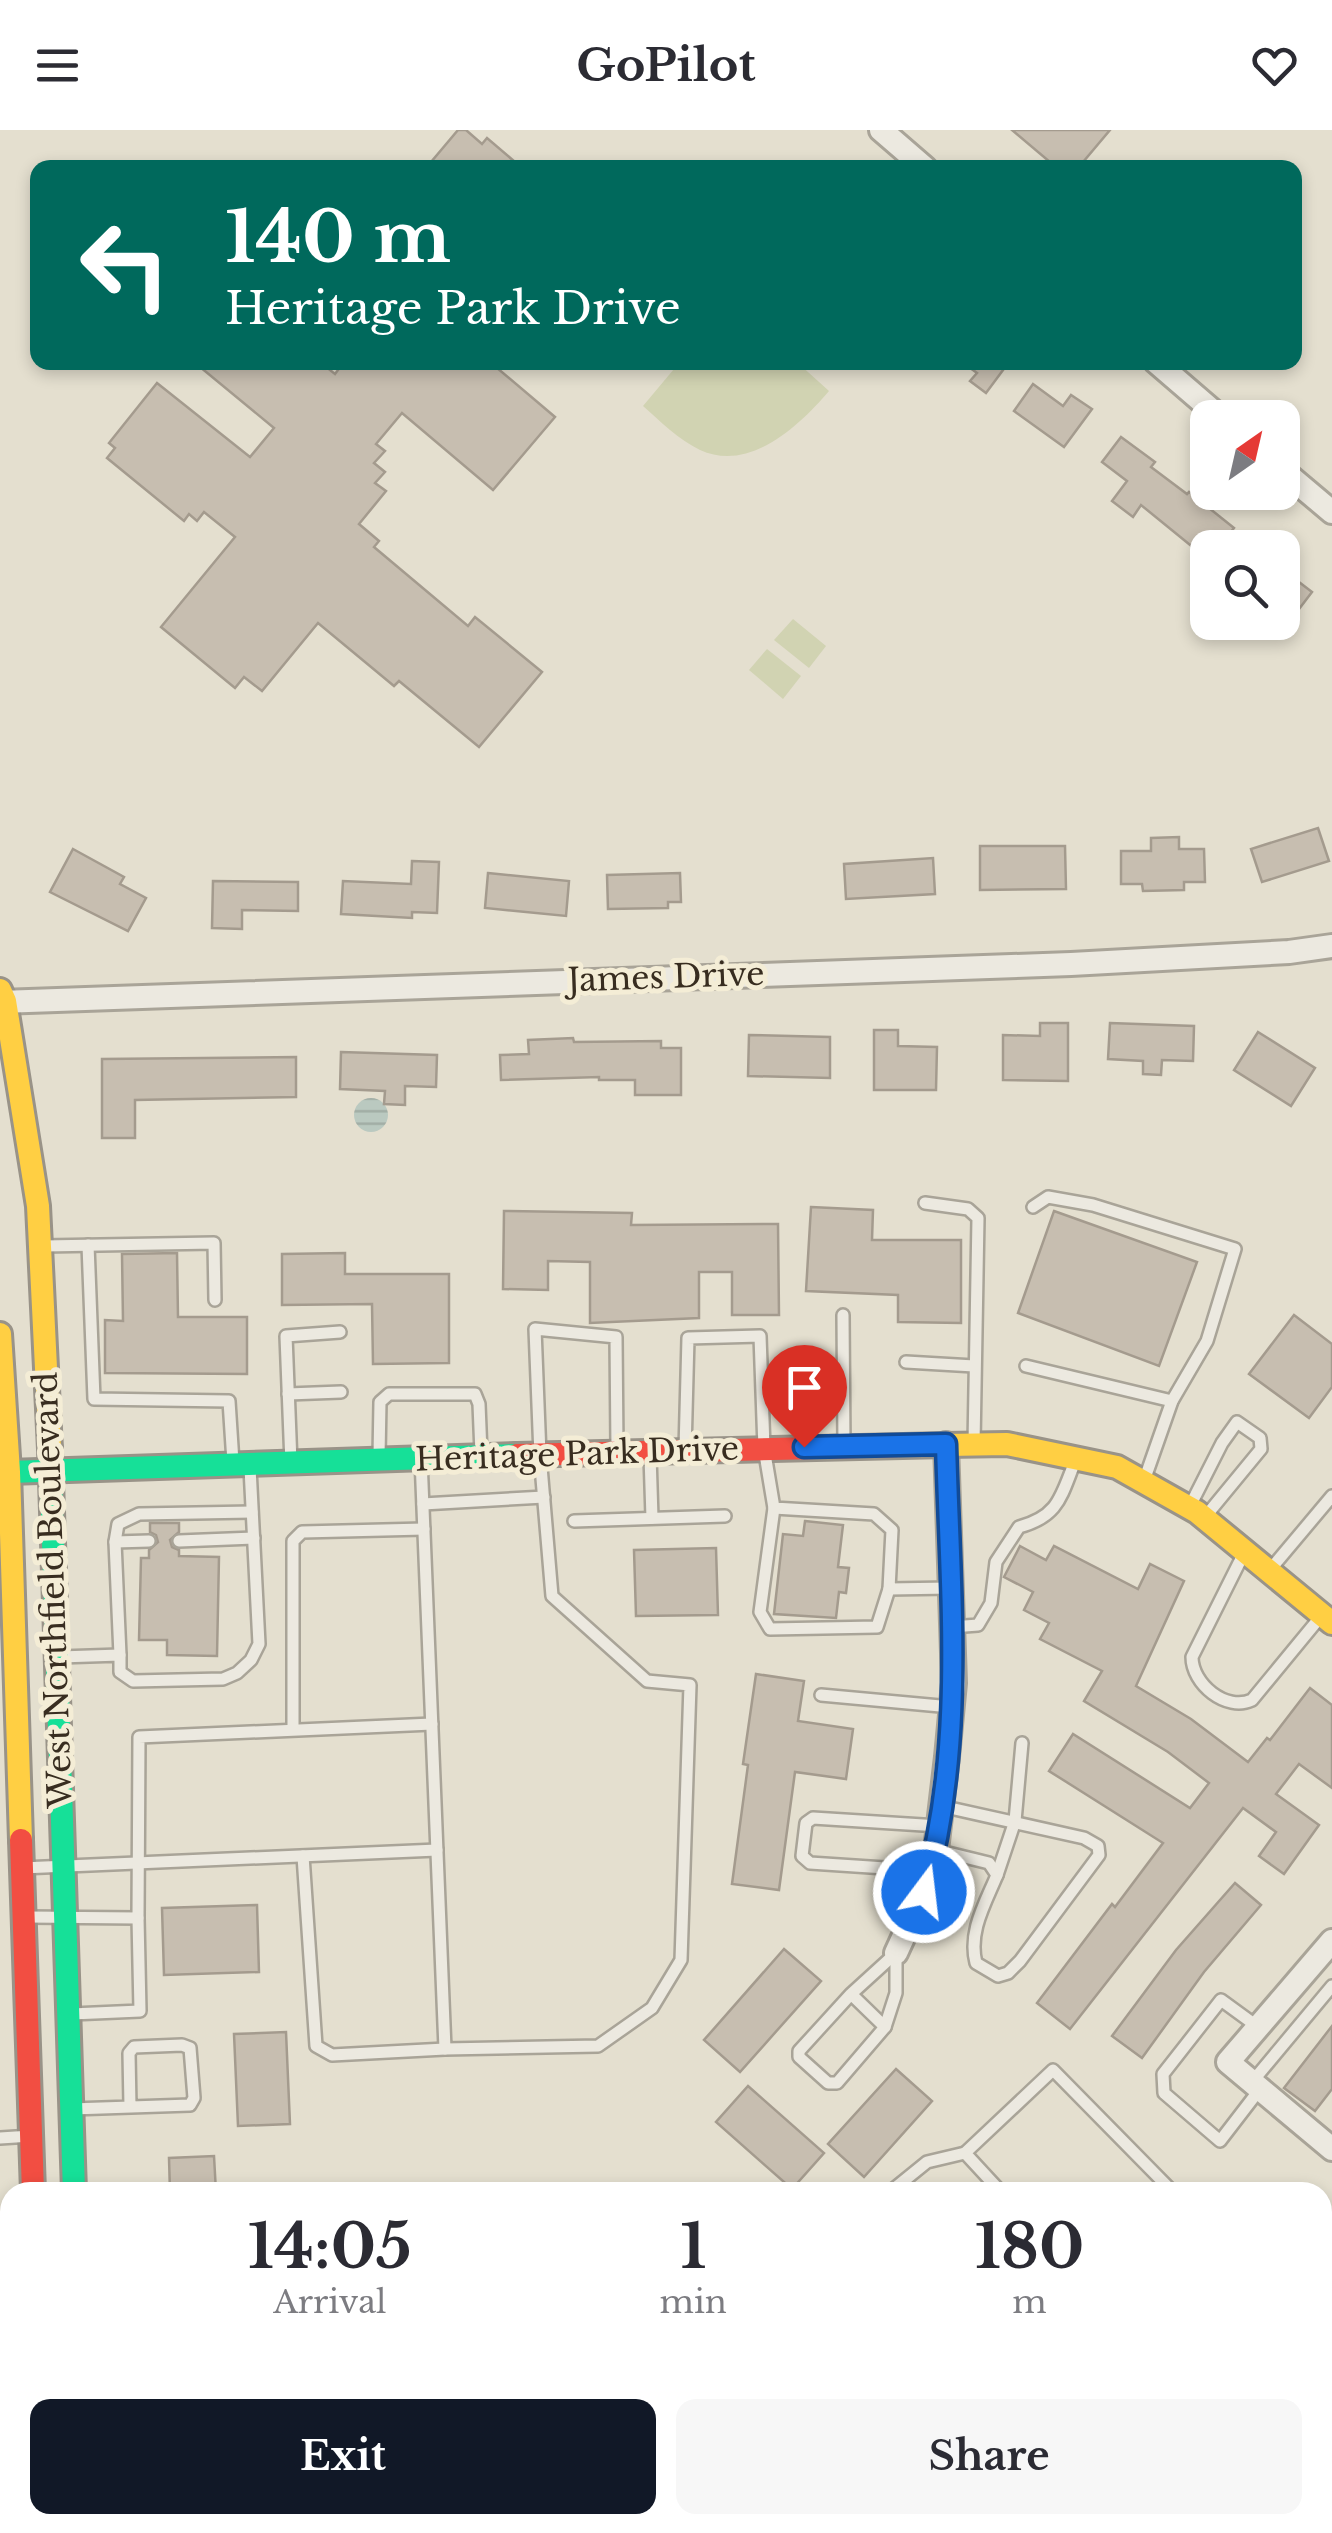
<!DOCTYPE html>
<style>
:root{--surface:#fff;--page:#f7f7f7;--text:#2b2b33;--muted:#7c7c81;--accent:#111827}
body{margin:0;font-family:"Libre Baskerville",serif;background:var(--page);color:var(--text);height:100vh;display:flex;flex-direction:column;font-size:38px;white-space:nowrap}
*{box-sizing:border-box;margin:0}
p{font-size:32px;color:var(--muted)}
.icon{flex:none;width:55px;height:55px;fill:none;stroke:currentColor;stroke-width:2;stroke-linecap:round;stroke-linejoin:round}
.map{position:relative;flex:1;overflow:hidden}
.details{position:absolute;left:0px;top:2052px;width:1332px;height:352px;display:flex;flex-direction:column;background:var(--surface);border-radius:30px 30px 0 0;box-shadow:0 5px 15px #0003}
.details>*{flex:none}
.guide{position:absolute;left:30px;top:30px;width:1272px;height:210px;border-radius:20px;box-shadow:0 5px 15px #0003;background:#00695c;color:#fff;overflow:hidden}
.needle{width:65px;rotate:34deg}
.fabs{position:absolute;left:1190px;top:270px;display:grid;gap:20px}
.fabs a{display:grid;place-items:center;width:110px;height:110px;border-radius:20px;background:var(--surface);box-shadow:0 5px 15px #0003;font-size:50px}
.pin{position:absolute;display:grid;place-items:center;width:85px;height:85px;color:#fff;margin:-102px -42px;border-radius:50% 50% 50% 0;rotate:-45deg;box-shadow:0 0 10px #0007}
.pin .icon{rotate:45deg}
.me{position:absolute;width:110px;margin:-55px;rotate:15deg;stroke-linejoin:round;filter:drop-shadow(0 0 8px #0008)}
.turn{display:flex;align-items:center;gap:35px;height:210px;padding:0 30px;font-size:45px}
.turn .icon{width:130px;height:130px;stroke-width:2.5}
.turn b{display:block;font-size:70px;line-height:85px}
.eta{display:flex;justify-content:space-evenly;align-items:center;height:170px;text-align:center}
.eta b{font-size:60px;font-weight:800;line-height:70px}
.button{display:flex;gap:20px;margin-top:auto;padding:20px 30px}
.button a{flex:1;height:115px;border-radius:20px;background:var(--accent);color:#fff;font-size:40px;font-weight:800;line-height:115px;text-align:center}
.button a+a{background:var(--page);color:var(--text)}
header{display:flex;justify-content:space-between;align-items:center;height:130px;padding:0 30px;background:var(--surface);font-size:45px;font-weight:800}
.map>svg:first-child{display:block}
.green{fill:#d1d3b2}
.water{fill:url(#water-rules)}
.building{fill:#c7beb0;stroke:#a49b8e;stroke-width:2.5}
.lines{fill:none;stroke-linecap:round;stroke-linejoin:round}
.lane-casing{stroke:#a9a498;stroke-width:16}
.street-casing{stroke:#a9a498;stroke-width:28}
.fast-casing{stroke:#999388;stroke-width:28}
.slow-casing{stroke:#999388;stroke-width:28}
.jam-casing{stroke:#999388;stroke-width:28}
.lane{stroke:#ece9e0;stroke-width:11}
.street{stroke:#ece9e0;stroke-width:22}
.fast{stroke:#16e098;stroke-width:22}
.slow{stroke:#ffcf43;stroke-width:22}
.jam{stroke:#f24e42;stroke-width:22}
.route-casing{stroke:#114b97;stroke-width:25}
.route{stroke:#1a73e8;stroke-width:18}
.labels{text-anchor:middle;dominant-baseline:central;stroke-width:10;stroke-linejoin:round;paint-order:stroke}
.street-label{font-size:32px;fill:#382d20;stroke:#f4edd6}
</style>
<header><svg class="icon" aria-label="menu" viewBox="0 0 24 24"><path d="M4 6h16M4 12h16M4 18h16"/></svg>GoPilot<svg class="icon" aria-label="heart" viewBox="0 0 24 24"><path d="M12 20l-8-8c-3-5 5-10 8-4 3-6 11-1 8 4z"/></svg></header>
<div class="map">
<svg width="1332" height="2403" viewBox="0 0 1332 2403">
<defs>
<pattern id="water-rules" width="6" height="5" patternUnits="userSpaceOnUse" patternTransform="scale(2.5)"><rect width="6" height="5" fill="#bac9c0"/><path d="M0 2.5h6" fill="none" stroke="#a1ada5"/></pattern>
</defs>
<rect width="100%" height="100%" fill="#e4dfcf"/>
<g class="green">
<path d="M679,233H798L829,261C800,295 750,343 700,320C679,310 660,291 643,276Z"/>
<path d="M793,489L826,516L809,538L774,510Z"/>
<path d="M767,519L801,546L783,569L749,540Z"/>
</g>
<circle class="water" cx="371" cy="985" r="17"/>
<g class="building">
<path d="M458,0H466L482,14L487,8L522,38H426Z"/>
<path d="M1012,0H1110L1078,38H1057Z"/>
<path d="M194,232H320L335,244L344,232H490L555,287L493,360L402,283L376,314L385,321L374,333L385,342L375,353L386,361L359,394L379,411L374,417L468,496L475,487L542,542L479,617L399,551L394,556L318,493L262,561L244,547L235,558L161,497L235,407L204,382L197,391L189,384L184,391L107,328L115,318L109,313L157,253L250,327L274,298Z"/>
<path d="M962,232H1009L986,263L970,251L977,243Z"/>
<path d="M1033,254L1063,276L1071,265L1092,279L1064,317L1014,281Z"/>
<path d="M1121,307L1155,332L1151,337L1187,364L1189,362L1234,398L1218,418H1205L1200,423L1141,375L1133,387L1112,371L1127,351L1102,332Z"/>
<path d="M1282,439L1312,462L1296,483L1282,472Z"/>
<path d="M1318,698L1329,731L1262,752L1251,719Z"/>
<path d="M1179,707V719H1204L1205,752H1184V760L1143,761L1142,754H1121V721H1151V708Z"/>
<path d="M980,716H1065L1066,759L980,760Z"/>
<path d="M73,719L124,747L120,754L146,768L128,801L50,762Z"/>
<path d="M933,728L935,764L846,769L844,734Z"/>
<path d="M412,731L439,732L437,783L412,782V788L341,784L343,751L411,754Z"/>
<path d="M488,743L569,751L566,786L485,778Z"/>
<path d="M680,743L681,772H668V778L608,779L607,745Z"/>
<path d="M213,751L298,752V781L242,780V799L212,798Z"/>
<path d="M1040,893H1068V951L1003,950V905L1040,906Z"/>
<path d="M1110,893L1194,896L1193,931L1162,930L1161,945L1143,944V931L1108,929Z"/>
<path d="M874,900H898V916L937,917L936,960H874Z"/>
<path d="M1258,902L1315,938L1291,976L1234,940Z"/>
<path d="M749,905L830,907V948L748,946Z"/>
<path d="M573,908L574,912L661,911V918H681V965H635V950H599V947L501,950L500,925L529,924L528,910Z"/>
<path d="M341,922L437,925L436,957L405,956V975L384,974L385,961L340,959Z"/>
<path d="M296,927V967L135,970V1008H102V929Z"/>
<path d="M811,1077L873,1080L872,1110H961V1193L898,1192V1165L806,1161Z"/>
<path d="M504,1081L632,1083L631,1095L778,1094L779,1185H732V1142H699V1188L590,1193V1132L548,1131V1160L503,1159Z"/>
<path d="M1054,1081L1197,1132L1159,1236L1018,1183Z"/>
<path d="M177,1123L178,1187H247V1244L105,1243V1190L123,1191L122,1124Z"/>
<path d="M345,1123V1144H449V1233L373,1234L372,1174L282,1175V1124Z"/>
<path d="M1294,1185L1332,1214V1257L1309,1288L1249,1244Z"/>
<path d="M805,1391L843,1395L838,1437L849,1438L846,1463L839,1462L836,1488L774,1484L783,1404L803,1406Z"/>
<path d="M150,1393H179V1402L170,1410L172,1417L179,1420V1426L219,1427L217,1526L167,1525V1510H139L141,1428H149V1420L158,1412L156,1405L150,1402Z"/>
<path d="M1020,1416L1046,1430L1054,1416L1138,1459L1150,1434L1184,1451L1136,1556L1191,1589L1248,1632L1267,1608L1270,1610L1310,1558L1332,1575V1658L1299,1634L1276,1664L1319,1695L1284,1744L1259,1726L1276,1702L1243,1678L1070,1899L1037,1873L1112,1774L1115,1777L1163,1713L1049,1641L1073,1604L1190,1678L1209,1653L1168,1622L1084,1571L1102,1541L1040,1509L1049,1493L1024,1480L1033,1462L1004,1447Z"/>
<path d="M716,1418L718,1485L636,1486L634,1420Z"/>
<path d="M756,1544L804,1551L798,1591L853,1599L846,1649L795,1642L779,1760L732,1754L748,1635L743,1634Z"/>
<path d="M1235,1753L1261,1775L1204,1842L1142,1928L1112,1906L1176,1820Z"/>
<path d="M257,1775L259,1842L164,1845L162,1778Z"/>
<path d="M784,1819L821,1851L740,1942L704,1910Z"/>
<path d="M1332,1896V1959L1315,1981L1284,1958Z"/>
<path d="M286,1902L290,1994L238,1996L234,1904Z"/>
<path d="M896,1939L932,1971L864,2047L828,2014Z"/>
<path d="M748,1956L824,2023L792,2059L716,1992Z"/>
<path d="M214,2026L216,2062H170L169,2028Z"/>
</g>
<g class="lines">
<g class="lane-casing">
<g id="lane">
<path d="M925,1073L968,1079L978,1088L974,1314"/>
<path d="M1033,1077L1048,1067L1093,1075L1235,1119L1207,1211L1172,1271L1145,1348"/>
<path d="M88,1115L94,1269L229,1271L233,1332"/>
<path d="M44,1116L214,1113L215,1170"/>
<path d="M843,1185L844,1316"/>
<path d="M906,1232L974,1236"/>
<path d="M1026,1236L1172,1271"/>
<path d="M288,1264L341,1262"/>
<path d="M685,1320L688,1208L760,1206L764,1318L774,1378L874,1384L892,1400L889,1459L950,1458"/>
<path d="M650,1325L652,1388"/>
<path d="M379,1326L380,1272L389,1264H475L479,1274L481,1323"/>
<path d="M421,1329L445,1919L598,1916L652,1878L681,1830L690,1555L647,1551L552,1466L540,1325L535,1199L616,1207L617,1318"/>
<path d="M291,1333L286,1206L340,1202"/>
<path d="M423,1374L544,1367"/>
<path d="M774,1378L760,1482L770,1499L877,1497L889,1459"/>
<path d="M1189,1378L1222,1313L1237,1292L1260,1308L1261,1319L1205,1387"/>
<path d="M574,1391L725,1386"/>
<path d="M179,1411L254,1408"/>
<path d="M115,1412L149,1411"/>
<path d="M1243,1425L1192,1527C1192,1554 1226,1582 1252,1570L1322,1485"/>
<path d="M1269,1441L1332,1366"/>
<path d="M952,1497L978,1495L991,1473L996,1432L1019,1397C1060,1386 1061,1365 1076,1329"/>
<path d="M120,1525L115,1412L118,1394L139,1384L252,1382"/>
<path d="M60,1527L120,1525V1542L133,1551L223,1549L237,1543L251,1530L259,1514L250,1338"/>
<path d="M821,1565L951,1577"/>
<path d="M293,1599V1411L302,1402L424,1399"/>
<path d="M936,1720L989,1733L997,1745C985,1774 968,1802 976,1833L998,1846L1008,1843L1020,1831L1099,1725L1098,1716L1084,1708L941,1676"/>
<path d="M303,1726L316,1916L332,1925L445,1919"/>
<path d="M22,1738L437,1720"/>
<path d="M930,1741L810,1733L802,1726L806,1693L813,1688L939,1696"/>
<path d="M997,1745L1015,1691L1022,1613"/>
<path d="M27,1787L138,1788L139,1607L432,1594"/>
<path d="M851,1864L885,1897L837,1953H828L799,1927V1921L851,1864L896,1823"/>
<path d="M72,1884L140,1881L138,1788"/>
<path d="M885,1897L896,1863V1823"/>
<path d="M1258,1897L1221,1870L1163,1944L1164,1963L1220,2011L1260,1959"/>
<path d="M1252,1952L1332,1856"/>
<path d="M72,1979L190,1975L194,1968L190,1918L182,1915L134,1917L129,1923L130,1977"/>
<path d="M0,2008L31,2006"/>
<path d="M75,2061L110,2062"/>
<path d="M890,2062L927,2032L965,2023"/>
<path d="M1001,2062L965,2023L1053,1940L1173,2062"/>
<path d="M1332,2118L1324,2135L1332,2147"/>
<path d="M1322,2215L1332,2225"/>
<path d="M1322,2376L1332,2386"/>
<path d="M564,2403L567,2395"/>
<path d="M740,2403L745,2395"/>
<path d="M873,2403L882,2395"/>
<path d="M1168,2403L1177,2395"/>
</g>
</g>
<g class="street-casing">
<g id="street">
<path d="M881,0L925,38"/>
<path d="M1156,232L1221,288"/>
<path d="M1282,340L1332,382"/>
<path d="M0,872L1071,834L1289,822L1332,816"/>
<path d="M1332,1811L1228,1932L1332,2019"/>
<path d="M896,1823L924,1762L936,1720L947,1627L954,1553L946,1314"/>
<path d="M0,2235L10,2233"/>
<path d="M780,2395L788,2403"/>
</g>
</g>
<g class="fast-casing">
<g id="fast">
<path d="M50,1319L74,2062"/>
<path d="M9,1342L517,1325"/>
</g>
</g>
<g class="slow-casing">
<g id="slow">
<path d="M0,860L5,871L38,1076L50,1319"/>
<path d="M0,1204L9,1342L21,1710"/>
<path d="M946,1315L1007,1314L1117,1337L1197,1382L1332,1493"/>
<path d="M87,2395V2403"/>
</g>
</g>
<g class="jam-casing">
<g id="jam">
<path d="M517,1325L946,1315"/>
<path d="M21,1710L33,2062"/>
<path d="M47,2395L48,2403"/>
</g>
</g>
<use href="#lane" class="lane"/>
<use href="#street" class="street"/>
<use href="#fast" class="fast"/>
<use href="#slow" class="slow"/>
<use href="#jam" class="jam"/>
</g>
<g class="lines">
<g class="route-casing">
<path id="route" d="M804,1317L946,1314C950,1463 966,1617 924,1762"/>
</g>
<use href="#route" class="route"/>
</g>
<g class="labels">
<g class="street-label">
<text transform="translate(666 847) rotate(-2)">James Drive</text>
<text transform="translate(577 1324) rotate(-2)">Heritage Park Drive</text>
<text transform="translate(53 1460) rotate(-92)">West Northfield Boulevard</text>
</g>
</g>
</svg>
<div class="fabs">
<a><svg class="needle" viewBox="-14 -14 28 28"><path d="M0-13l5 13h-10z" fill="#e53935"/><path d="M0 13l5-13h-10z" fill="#7c7c81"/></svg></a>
<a><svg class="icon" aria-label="search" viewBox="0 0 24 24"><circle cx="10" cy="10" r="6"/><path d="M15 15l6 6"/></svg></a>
</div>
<div class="pin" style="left:804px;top:1317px;background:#d93025"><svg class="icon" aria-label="arrive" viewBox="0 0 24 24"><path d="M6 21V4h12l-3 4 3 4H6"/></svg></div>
<svg class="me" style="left:924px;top:1762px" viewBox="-20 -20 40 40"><circle r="17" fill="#1a73e8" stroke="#fff" stroke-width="3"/><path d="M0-11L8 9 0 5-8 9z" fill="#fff"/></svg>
<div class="guide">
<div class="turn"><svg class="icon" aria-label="left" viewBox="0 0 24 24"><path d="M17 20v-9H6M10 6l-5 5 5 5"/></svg><div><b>140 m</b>Heritage Park Drive</div></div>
</div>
<section class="details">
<div class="eta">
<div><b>14:05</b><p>Arrival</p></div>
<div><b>1</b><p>min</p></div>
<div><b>180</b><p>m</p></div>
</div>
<div class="button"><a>Exit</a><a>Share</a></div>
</section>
</div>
